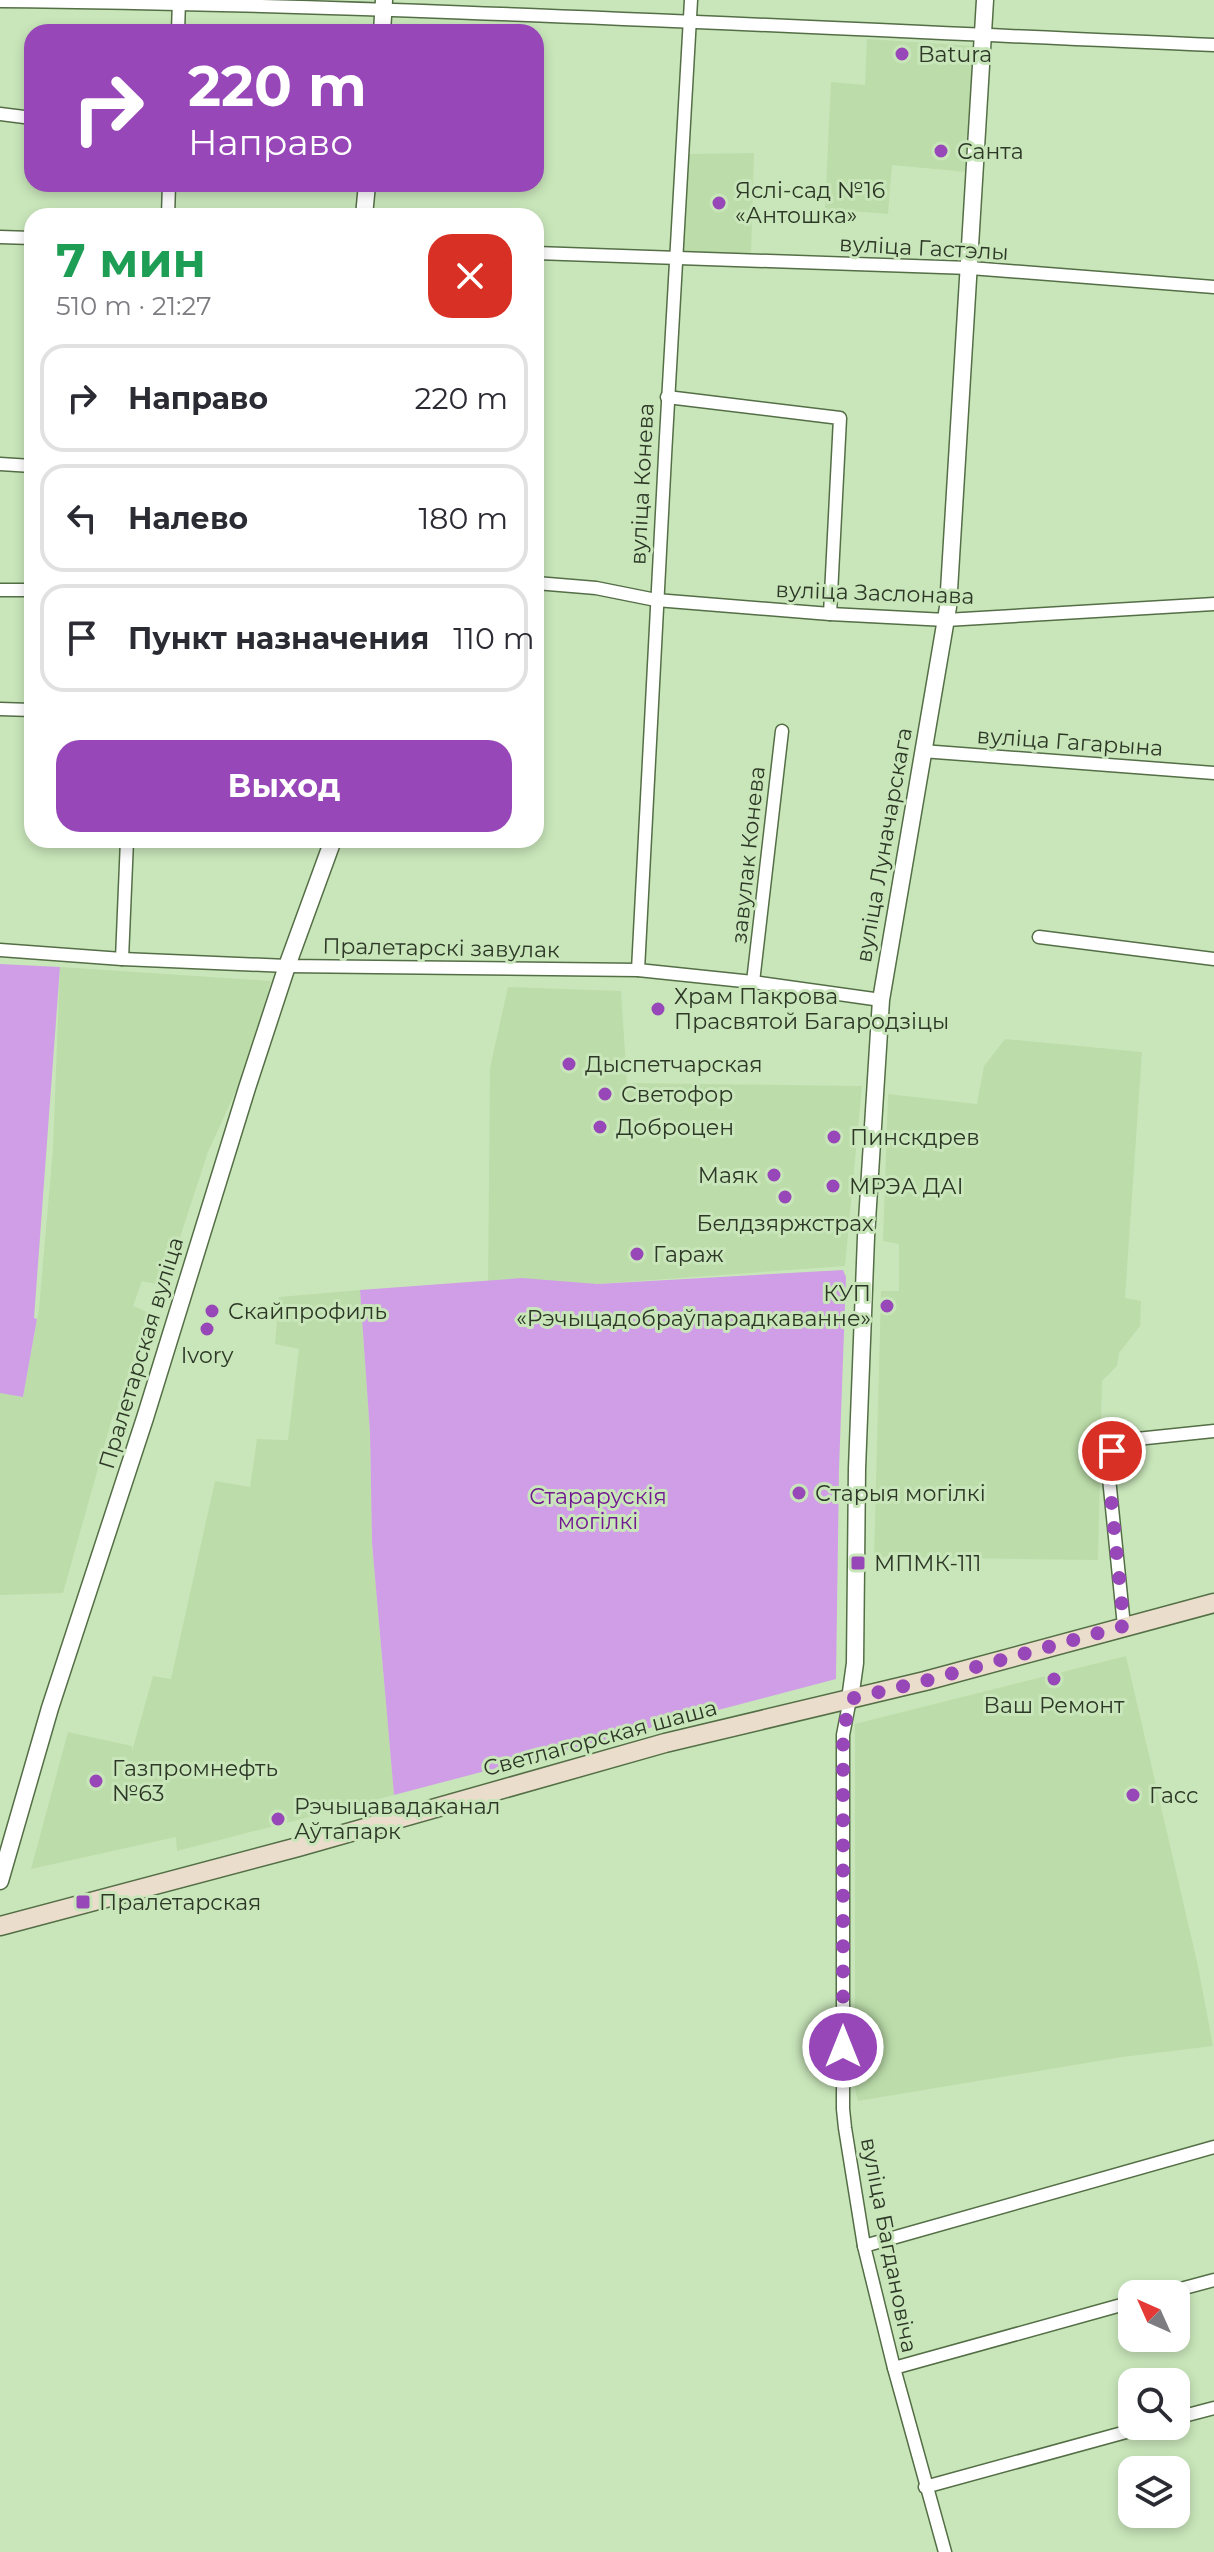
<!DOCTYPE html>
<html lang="ru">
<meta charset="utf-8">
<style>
:root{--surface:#fff;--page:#f7f7f7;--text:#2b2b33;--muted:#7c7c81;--line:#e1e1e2;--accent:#9747b7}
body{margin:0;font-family:Montserrat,sans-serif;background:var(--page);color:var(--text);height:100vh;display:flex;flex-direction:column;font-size:30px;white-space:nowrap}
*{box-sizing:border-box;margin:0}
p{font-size:26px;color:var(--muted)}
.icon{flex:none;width:44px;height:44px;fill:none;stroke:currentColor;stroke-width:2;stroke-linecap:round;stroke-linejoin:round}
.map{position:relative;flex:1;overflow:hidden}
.details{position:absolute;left:24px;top:208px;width:520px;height:640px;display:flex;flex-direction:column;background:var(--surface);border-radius:24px;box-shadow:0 4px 12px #0003}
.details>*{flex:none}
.hud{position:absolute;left:24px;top:24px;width:520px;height:168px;border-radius:24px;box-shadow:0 4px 12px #0003;background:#9747b7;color:#fff;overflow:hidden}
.needle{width:52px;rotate:315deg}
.fabs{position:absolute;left:1118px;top:2280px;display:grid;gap:16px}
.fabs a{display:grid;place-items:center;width:72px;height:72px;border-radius:16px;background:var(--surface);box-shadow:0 4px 12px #0003;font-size:40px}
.pin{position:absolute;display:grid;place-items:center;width:68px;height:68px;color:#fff;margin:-34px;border:4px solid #fff;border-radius:50%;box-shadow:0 2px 8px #0007}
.me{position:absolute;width:88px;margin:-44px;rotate:0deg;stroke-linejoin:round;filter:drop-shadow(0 0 6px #0008)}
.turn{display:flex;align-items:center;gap:28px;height:168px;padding:0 32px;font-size:36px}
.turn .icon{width:104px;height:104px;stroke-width:2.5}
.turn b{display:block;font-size:56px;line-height:68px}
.round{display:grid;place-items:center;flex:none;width:84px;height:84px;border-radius:24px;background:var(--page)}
.head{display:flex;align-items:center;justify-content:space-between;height:136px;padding:0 32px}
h1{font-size:48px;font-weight:700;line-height:60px;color:#1e9e55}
.cta{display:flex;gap:16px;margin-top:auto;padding:16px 32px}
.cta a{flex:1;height:92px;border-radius:24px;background:var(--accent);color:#fff;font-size:32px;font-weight:700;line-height:92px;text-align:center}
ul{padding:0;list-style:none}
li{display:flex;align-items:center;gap:24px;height:108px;margin:0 16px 12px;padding:0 16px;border:4px solid var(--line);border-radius:24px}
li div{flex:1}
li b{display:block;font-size:30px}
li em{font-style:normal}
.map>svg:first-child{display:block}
.built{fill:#bcddaa}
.green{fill:#d09ee6}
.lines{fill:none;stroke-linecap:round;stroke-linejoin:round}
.minor-casing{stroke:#546e46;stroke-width:15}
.tertiary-casing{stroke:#546e46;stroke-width:19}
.secondary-casing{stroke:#546e46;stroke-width:21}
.minor{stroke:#fff;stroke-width:12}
.tertiary{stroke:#fff;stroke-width:16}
.secondary{stroke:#eaddcc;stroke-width:18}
.route{stroke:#9747b7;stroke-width:14;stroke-dasharray:0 25.2}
.poi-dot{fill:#9747b7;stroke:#c9e6ba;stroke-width:3}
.labels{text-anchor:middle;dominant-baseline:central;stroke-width:6;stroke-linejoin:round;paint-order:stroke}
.poi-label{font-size:22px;fill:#2d3827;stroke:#c9e6ba;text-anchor:start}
.street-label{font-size:22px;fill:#2d3827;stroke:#c9e6ba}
.park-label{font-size:22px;fill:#721791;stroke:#c9e6ba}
</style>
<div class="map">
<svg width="1214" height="2552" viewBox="0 0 1214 2552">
<rect width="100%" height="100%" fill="#c9e6ba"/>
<g class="built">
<path d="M867,39L976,46L967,172L892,165L888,214L825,209L831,82L865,85Z"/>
<path d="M754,153L751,254L683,253L688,154Z"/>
<path d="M60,967L271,981L249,1062L208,1152L164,1286L142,1281L133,1306L152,1314L119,1415H113L63,1593L0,1595V1392L23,1397L39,1309L53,1148Z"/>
<path d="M508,987L621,991L627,1083L862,1086L845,1266L488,1292L490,1068Z"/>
<path d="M1005,1039L1142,1052L1125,1298L1141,1301L1140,1326L1119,1353L1117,1366L1102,1381L1098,1560L874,1557L881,1291H899V1244L883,1241L888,1094L977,1104L984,1066Z"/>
<path d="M360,1290L370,1433L372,1543L394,1795L177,1851L176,1837L31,1869L68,1732L132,1746V1751L153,1676L171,1679L215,1481L250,1487L257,1439L288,1440L299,1349L275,1344L279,1297Z"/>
<path d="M1126,1656L1198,1966L1213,2046L1122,2057L858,2101L855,2089V1724Z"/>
</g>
<g class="green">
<path d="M0,964L60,967L34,1318L37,1319L23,1397L0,1393Z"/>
<path d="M843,1270L846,1277L839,1469L836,1679L394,1795L372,1543L370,1433L360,1290L522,1278L597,1284Z"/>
</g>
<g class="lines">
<g class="minor-casing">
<g id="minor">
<path d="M0,1C405,5 809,28 1214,45"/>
<path d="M178,32L179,0"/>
<path d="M0,114L32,118"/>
<path d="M168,216L169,184"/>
<path d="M0,237L32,238"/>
<path d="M536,253L970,268L1214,287"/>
<path d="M667,397L840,418L830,614"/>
<path d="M0,464L32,466"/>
<path d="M536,583L596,588L656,600L830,614L946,620L1214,604"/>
<path d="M0,590H32"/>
<path d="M0,709L32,710"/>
<path d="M922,751L1214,773"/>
<path d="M1039,937L1214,959"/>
<path d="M0,950L122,959L287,966L638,970L753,982L881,1000"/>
<path d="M122,959L127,840"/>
<path d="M638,970C654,647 672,323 691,0"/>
<path d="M753,982L782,731"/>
<path d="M1124,1626L1109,1478L1112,1451L1127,1440L1214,1431"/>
<path d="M850,1699L843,1735V2109L845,2128L864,2246L894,2368L945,2552"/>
<path d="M864,2246L1214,2147"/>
<path d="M1162,2294L1214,2280"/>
<path d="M894,2368L1132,2302"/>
<path d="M1176,2418L1214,2408"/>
<path d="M925,2487L1148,2426"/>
</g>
</g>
<g class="tertiary-casing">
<g id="tertiary">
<path d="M382,32L384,0"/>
<path d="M364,216L367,184"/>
<path d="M850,1699L855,1663L857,1469L866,1237L881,1000L948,607L985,0"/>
<path d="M0,1881L50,1708L145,1418L247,1088L287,966L333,840"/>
</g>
</g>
<g class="secondary-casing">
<path id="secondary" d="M0,1926L298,1847L665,1743L925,1681L1214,1603"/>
</g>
<use href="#minor" class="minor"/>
<use href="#tertiary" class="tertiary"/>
<use href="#secondary" class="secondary"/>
</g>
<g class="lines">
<path class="route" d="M843,2047V1735L850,1699L925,1681L1124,1626L1109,1478L1112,1451"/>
</g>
<g class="poi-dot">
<circle cx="902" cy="54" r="8"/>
<circle cx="941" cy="151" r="8"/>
<circle cx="719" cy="203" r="8"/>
<circle cx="658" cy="1009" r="8"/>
<circle cx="569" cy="1064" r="8"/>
<circle cx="605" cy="1094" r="8"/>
<circle cx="600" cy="1127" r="8"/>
<circle cx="834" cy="1137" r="8"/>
<circle cx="774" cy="1175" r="8"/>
<circle cx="833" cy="1186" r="8"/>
<circle cx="785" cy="1197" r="8"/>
<circle cx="637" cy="1254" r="8"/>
<circle cx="887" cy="1306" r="8"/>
<circle cx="212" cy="1311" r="8"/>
<circle cx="207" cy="1329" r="8"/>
<circle cx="799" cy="1493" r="8"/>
<rect x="850" y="1555" width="16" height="16" rx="4"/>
<circle cx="1054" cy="1679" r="8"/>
<circle cx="96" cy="1781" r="8"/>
<circle cx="1133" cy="1795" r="8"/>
<circle cx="278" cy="1819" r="8"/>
<rect x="75" y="1894" width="16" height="16" rx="4"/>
</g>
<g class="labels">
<g class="poi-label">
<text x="918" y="54">Batura</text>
<text x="957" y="151">Санта</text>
<text x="735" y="190">Яслі-сад №16<tspan x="735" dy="25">«Антошка»</tspan></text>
<text x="674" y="996">Храм Пакрова<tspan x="674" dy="25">Прасвятой Багародзіцы</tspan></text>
<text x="585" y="1064">Дыспетчарская</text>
<text x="621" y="1094">Светофор</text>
<text x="616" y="1127">Доброцен</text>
<text x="850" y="1137">Пинскдрев</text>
<text x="758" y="1175" text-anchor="end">Маяк</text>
<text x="849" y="1186">МРЭА ДАІ</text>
<text x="785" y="1223" text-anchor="middle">Белдзяржстрах</text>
<text x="653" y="1254">Гараж</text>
<text x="871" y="1293" text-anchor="end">КУП<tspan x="871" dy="25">«Рэчыцадобраўпарадкаванне»</tspan></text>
<text x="228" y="1311">Скайпрофиль</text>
<text x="207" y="1355" text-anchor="middle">Ivory</text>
<text x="815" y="1493">Старыя могілкі</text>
<text x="874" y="1563">МПМК-111</text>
<text x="1054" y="1705" text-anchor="middle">Ваш Ремонт</text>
<text x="112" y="1768">Газпромнефть<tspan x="112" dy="25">№63</tspan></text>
<text x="1149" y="1795">Гасс</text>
<text x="294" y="1806">Рэчыцавадаканал<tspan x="294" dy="25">Аўтапарк</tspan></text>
<text x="99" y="1902">Пралетарская</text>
</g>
<g class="street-label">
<text transform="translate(924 248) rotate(3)">вуліца Гастэлы</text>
<text transform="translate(642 484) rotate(-87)">вуліца Конева</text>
<text transform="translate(875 593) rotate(2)">вуліца Заслонава</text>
<text transform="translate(1070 742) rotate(4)">вуліца Гагарына</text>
<text transform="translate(884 845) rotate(-80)">вуліца Луначарскага</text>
<text transform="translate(748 855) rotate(-84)">завулак Конева</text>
<text transform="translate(441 948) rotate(1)">Пралетарскі завулак</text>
<text transform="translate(141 1353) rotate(-73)">Пралетарская вуліца</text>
<text transform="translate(600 1738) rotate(-15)">Светлагорская шаша</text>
<text transform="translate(889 2245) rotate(79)">вуліца Багдановіча</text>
</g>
<g class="park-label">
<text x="598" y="1496">Старарускія<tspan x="598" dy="25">могілкі</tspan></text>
</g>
</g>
</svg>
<div class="fabs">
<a><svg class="needle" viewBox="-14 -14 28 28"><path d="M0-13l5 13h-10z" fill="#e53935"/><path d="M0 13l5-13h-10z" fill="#7c7c81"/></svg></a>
<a><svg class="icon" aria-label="search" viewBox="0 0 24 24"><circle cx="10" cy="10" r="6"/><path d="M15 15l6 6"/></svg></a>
<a><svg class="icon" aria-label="layers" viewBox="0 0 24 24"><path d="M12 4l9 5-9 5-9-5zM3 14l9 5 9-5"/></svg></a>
</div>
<div class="pin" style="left:1112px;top:1451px;background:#d93025"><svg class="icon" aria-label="arrive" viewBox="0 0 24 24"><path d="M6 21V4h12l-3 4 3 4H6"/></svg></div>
<svg class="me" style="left:843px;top:2047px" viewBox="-20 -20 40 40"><circle r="17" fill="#9747b7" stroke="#fff" stroke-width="3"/><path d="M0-11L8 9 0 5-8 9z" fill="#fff"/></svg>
<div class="hud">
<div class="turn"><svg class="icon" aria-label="right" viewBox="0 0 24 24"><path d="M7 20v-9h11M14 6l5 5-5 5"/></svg><div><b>220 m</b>Направо</div></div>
</div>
<section class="details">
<div class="head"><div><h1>7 мин</h1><p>510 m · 21:27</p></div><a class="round" style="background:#d93025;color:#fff"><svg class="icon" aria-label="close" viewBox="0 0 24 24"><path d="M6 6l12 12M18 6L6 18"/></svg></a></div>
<ul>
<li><svg class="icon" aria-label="right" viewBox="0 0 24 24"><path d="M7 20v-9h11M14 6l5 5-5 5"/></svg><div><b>Направо</b></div><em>220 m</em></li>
<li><svg class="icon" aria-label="left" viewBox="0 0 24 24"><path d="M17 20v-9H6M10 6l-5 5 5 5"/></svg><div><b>Налево</b></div><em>180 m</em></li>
<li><svg class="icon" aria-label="arrive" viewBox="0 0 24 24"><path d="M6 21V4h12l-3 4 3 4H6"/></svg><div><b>Пункт назначения</b></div><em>110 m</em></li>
</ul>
<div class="cta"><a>Выход</a></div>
</section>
</div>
